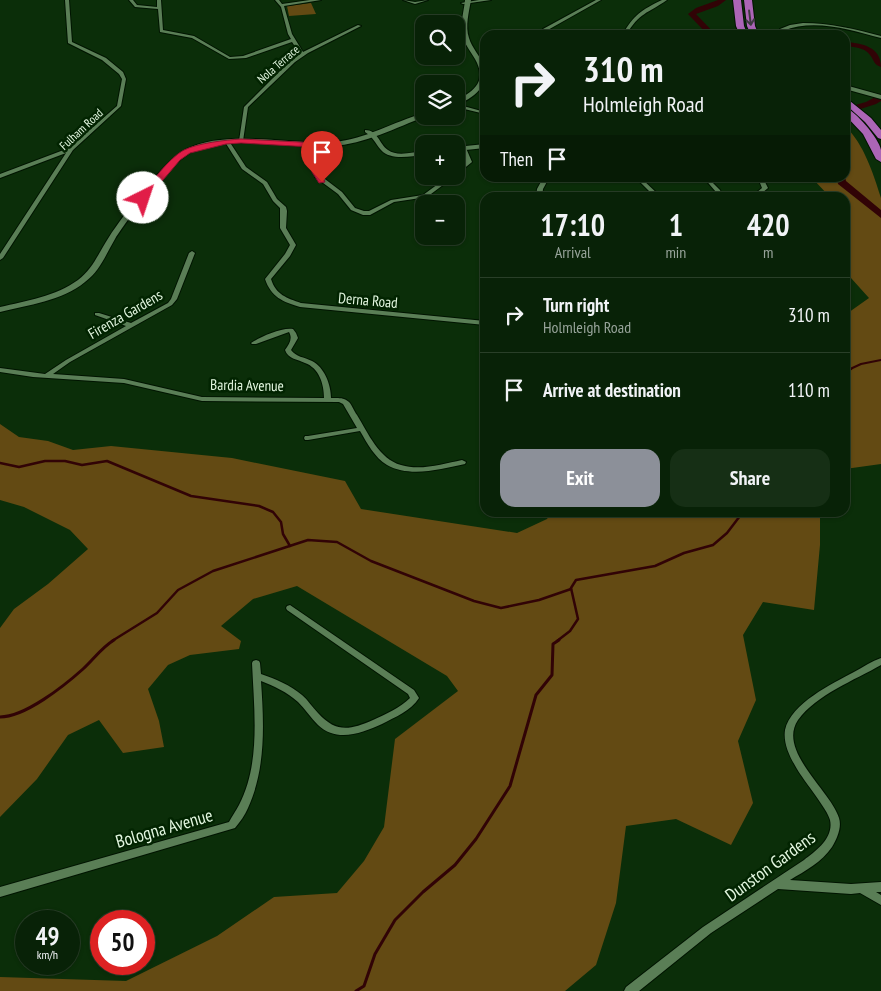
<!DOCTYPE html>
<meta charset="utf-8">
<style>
:root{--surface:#082207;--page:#162f15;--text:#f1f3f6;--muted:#98a49b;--line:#293f28;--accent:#8c9099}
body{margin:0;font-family:"PT Sans Narrow",sans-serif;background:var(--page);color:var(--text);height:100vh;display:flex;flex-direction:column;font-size:19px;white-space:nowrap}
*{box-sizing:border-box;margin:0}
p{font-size:16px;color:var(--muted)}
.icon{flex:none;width:28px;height:28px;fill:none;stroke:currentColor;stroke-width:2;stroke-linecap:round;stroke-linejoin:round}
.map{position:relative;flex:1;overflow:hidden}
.drawer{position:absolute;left:480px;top:192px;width:370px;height:325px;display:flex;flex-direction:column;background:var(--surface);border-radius:15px;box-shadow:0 1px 4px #0004,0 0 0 1px var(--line)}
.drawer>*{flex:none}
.banner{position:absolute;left:480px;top:30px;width:370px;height:152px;border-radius:15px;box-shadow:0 1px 4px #0004,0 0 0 1px var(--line);background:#082207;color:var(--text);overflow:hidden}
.tools{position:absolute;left:415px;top:15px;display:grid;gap:10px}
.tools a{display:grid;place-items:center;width:50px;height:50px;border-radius:10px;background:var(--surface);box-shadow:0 1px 4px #0004,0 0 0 1px var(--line);font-size:25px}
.speed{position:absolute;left:15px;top:910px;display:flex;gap:10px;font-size:25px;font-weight:700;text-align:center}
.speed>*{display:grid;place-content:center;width:65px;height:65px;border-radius:50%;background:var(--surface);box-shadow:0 1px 4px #0004,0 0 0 1px var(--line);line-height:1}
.speed small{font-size:12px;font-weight:400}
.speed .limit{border:8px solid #d22;background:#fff;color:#111}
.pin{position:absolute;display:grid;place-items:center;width:42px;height:42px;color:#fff;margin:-51px -21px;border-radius:50% 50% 50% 0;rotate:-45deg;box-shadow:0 0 5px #0007}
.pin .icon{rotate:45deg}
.me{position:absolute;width:55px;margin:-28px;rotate:41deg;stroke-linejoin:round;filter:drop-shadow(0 0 4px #0008)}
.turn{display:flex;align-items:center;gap:18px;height:105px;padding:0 20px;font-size:22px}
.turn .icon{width:65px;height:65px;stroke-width:2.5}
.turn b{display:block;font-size:35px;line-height:42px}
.then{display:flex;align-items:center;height:48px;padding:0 20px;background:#0003;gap:10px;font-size:19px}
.eta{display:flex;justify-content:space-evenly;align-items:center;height:85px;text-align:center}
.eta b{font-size:30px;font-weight:600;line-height:35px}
.primary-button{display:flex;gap:10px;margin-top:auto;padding:10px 20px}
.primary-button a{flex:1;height:58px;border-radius:15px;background:var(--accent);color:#fff;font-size:20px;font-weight:600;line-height:58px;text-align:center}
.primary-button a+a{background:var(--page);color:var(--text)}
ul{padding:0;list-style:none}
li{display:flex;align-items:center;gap:15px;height:75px;padding:0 20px;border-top:1px solid var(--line)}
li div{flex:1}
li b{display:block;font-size:19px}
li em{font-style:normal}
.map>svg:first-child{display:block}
.green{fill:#634a13}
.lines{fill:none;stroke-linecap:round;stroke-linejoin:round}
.stream-far2{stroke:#310306;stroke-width:2}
.stream-far1{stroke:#310306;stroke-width:2.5}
.stream{stroke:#310306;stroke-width:3}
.river{fill:#310306;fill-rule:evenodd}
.minor-casing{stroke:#001400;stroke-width:2}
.tertiary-casing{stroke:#001400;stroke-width:2}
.secondary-casing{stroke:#001400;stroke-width:2}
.motorway-casing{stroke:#001400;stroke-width:2}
.minor{fill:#5a7e56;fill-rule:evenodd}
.tertiary{fill:#5a7e56;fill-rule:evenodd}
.secondary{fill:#5a7e56;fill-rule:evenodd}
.motorway{fill:#ac65b6;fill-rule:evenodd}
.oneway{stroke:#3e3b40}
.route{fill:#e11d48;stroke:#92132f}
.labels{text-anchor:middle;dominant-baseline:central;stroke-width:5;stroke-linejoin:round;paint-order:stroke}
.far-street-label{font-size:12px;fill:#e2f6df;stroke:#022401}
.street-label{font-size:15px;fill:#e2f6df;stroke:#022401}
.near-street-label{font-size:18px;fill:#e2f6df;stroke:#022401}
</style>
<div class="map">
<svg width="881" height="991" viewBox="0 0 881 991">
<rect width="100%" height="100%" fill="#0b2e09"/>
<g class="green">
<path d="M311,3L316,14L289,16L287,6Z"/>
<path d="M845,126C864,144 873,173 881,198V464L845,469V315L869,298L851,278L845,277V198L830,197L812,178H845Z"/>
<path d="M0,424L19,437L48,441L73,450L111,446L232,458L345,481L361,509L517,533L547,519L551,513H820V545L814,610L763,602L743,635L756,700L738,741L753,803L731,845L676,819L626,826L616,903L596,965L565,991H0V977L126,981L217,936L274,897L337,893L364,861L384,827L395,739L458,691L447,676L297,586L253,599L221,626L241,641L239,649L190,655L168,665L148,689L159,721L164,747L123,753L99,720L68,735L37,779L0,817V628L14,609L48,584L88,549L70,530L24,507L0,500Z"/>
</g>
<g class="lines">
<path class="stream-far2" d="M848,370L861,364L881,360"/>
<g class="stream-far1">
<path d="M845,372L851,369"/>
<path d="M0,463L19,467L45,461H65L82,465L107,461L191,496L259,506L273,512L281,522L283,534L290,546"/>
<path d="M112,641L157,613L178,590L213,571L308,540L337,542L371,561L474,601L501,608L539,600L571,589"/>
<path d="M557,641L570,631L578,619L571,588L576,580L655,566L684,553L713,545L727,533L743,512"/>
</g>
<g class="stream">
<path d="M0,717C25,717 64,686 83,669C94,659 101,648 114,640"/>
<path d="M356,991L364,986L375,954L395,920L423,892L455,865L476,839L510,786L536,695L552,675L553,644L559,640"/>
</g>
<g class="river">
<path d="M718,0H726L718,6L696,14L716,35H708L688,14L696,8Z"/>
<path d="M845,42C862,43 881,47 881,67C874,65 874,60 870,55C864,47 854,47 845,46Z"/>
<path d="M881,94V101L876,104L845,114V108L866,102Z"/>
<path d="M845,177L846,181L881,210V218L838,184L837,178Z"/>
</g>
<g class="minor-casing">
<g id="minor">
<path d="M65,0H69L72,42L106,58L123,72L126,79L121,106L73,150L3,258L0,260V254L66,153L0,178V174L69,148L117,106L122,79L119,74L102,60L68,43Z"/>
<path d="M129,0H133L137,5L157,7V0H161L163,30L194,36L230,57L243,56L291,39L288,34L281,7L275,0H279L282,4L310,0H321L284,6L292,34L303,52L358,25L361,26L308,53L295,62L248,107L243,141L241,142L239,141L244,107L291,60L300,54L292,42L246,58L229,59L192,38L160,32L158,9L135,7Z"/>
<path d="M403,0L415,2L428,0L415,4Z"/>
<path d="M479,0H491L463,4L461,3Z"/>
<path d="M596,0H601L546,31L545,35H541L543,29Z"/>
<path d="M662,0H667C647,14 640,12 626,35H622C634,15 641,10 662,0Z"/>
<path d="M803,23C830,23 855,29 881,36V38C850,30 814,18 783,31V35L780,34V29L790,25Z"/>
<path d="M456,104L485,112V114L456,107Z"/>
<path d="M225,141H229L246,167L267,182L277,199L286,207L287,211L286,228L296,245L290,256L271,279C276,295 287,298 301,303L485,321V325L300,307C283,302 271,297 265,279L285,254L290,245L280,228V208L273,201L263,184L242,169L225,142Z"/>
<path d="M314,144L318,145L321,176L342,192L355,208L364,211H369L391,200L423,195L449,176H455L427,197L394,202L370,215H363L351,210L338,194L315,177Z"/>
<path d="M462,147L466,148L472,162L456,175V171L466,162L462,148Z"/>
<path d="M543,178H549L543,189L542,198H536L537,189Z"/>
<path d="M636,178H641L662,198H656Z"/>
<path d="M704,178H708L720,190L723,198H718L716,192Z"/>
<path d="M758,178H763L768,188L756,198H750L762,188Z"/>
<path d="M192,251L195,253L177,299L172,305L70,362L53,374L124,379L202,397L324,398C324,384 319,368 305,363C297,359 288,359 285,350C289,344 293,339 289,332L256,344H252L251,343C260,337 282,327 293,329L296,333L298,338L291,350C296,357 304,357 312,361C324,367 331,384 331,398C337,398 344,397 349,402C352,405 354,411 357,415C368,433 379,459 401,465C420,471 443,464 462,460L466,462L465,464C441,469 410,478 387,465C375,458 367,443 360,431L308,440H305L304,438L305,436H308L357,428L343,404L339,402L202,401L124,383L33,377L0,372V368L45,374L66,360L126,326L95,315V313H99L131,323L168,303L171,299L189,253Z"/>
<path d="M290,605L414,690L419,698C411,711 395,717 382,724C362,733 337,743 318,725C311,718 305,709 298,702C287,692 274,686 261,681C264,724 266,768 248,808C245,815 240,822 235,828L0,897V887L229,822C232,816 236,811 239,805C261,763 254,709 252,663L253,661L256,660L259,661L260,663L261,674C276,679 290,685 302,695C308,700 312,707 318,713C336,733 350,730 373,720C386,714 400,708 410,698L408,694L287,610L286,608L287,606Z"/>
<path d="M881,658V665C855,680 816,695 798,720C777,751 831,791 839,818C842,827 837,839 832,847C822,862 805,871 790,880L851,884L881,882V892H876L881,895V905L860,893L851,894L778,889L711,933L639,991H624L626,987L703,927L804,860C816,851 834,838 830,820C828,810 804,781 797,769C790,757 783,744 785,730C791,703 832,684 854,672C863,667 872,661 881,658Z"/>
</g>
</g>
<g class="tertiary-casing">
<g id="tertiary">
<path d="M845,85L881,95V99L845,89Z"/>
<path d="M365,130C378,130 379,144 388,150C397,157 413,152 424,151V155C411,156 391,161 381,150C375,143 373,137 365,132Z"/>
<path d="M485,144V148L456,151V147Z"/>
</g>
</g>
<g class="secondary-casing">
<g id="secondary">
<path d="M465,0H471C469,12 465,26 469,38C472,48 480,56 484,65C491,85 473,99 456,105V100C476,91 487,80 475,59C471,52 466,46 463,38C459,26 464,12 465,0Z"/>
<path d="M424,113V116H426C396,128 365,144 332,146C291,149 231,134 193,151C171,161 129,217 115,239C106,254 100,271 85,282C62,301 28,305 0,312V307C26,301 56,296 78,280C93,269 99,252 109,237C124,214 163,162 187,149C226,129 290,145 334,142C366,139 393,122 424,113Z"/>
</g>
</g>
<g class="motorway-casing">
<g id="motorway">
<path d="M733,0H741L744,26L748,35H740L736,26Z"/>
<path d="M744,0H752L755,26L759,35H751L747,26Z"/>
<path d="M845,97L871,118L881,130V139L878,138L865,122L845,104Z"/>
<path d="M845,107C855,111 879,138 881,150C881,153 881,158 881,162L876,159L863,134L845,115Z"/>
</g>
</g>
<use href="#minor" class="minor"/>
<use href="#tertiary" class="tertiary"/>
<use href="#secondary" class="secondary"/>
<use href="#motorway" class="motorway"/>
</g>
<defs><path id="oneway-shaft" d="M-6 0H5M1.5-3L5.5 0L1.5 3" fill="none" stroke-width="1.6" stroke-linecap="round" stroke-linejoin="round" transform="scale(1.25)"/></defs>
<use class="oneway" href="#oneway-shaft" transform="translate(750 18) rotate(83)"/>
<path class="route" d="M241,139L318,143L320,172L325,182L319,183L312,172V147L241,143L226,144L190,153L180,160L146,200L139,198C150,184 169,158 184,150C198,143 226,140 241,139Z"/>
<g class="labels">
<g class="far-street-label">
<text transform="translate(278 64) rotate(-41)">Nola Terrace</text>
<text transform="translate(81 129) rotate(-43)">Fulham Road</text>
</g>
<g class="street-label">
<text transform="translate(368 300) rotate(5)">Derna Road</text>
<text transform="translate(125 314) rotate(-30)">Firenza Gardens</text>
<text transform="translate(247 385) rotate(1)">Bardia Avenue</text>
</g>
<g class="near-street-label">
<text transform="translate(164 828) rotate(-16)">Bologna Avenue</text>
<text transform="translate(770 866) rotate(-36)">Dunston Gardens</text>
</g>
</g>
</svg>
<div class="tools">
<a><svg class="icon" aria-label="search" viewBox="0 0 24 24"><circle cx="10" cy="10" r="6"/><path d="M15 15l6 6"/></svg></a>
<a><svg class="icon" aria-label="layers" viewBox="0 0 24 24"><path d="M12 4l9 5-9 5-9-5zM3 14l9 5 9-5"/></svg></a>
<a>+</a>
<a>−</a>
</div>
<div class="speed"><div>49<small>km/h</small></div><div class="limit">50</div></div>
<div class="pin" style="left:322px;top:182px;background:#d93025"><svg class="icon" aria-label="arrive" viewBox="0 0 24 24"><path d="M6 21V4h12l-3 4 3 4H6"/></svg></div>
<svg class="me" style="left:143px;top:198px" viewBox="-20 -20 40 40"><circle r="19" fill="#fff"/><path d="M0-13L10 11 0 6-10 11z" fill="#e11d48"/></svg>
<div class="banner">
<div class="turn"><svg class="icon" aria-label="right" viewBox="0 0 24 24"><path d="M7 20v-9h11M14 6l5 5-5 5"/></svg><div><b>310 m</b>Holmleigh Road</div></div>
<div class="then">Then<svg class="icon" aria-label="arrive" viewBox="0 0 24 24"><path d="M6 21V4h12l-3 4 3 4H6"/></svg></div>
</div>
<section class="drawer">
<div class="eta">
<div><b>17:10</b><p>Arrival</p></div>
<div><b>1</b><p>min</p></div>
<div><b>420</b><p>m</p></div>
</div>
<ul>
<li><svg class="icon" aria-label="right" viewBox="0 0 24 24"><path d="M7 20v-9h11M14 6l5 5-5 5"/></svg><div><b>Turn right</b><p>Holmleigh Road</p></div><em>310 m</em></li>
<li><svg class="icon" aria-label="arrive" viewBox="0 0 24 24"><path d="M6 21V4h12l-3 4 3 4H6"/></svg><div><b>Arrive at destination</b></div><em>110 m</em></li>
</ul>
<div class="primary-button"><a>Exit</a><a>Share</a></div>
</section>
</div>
